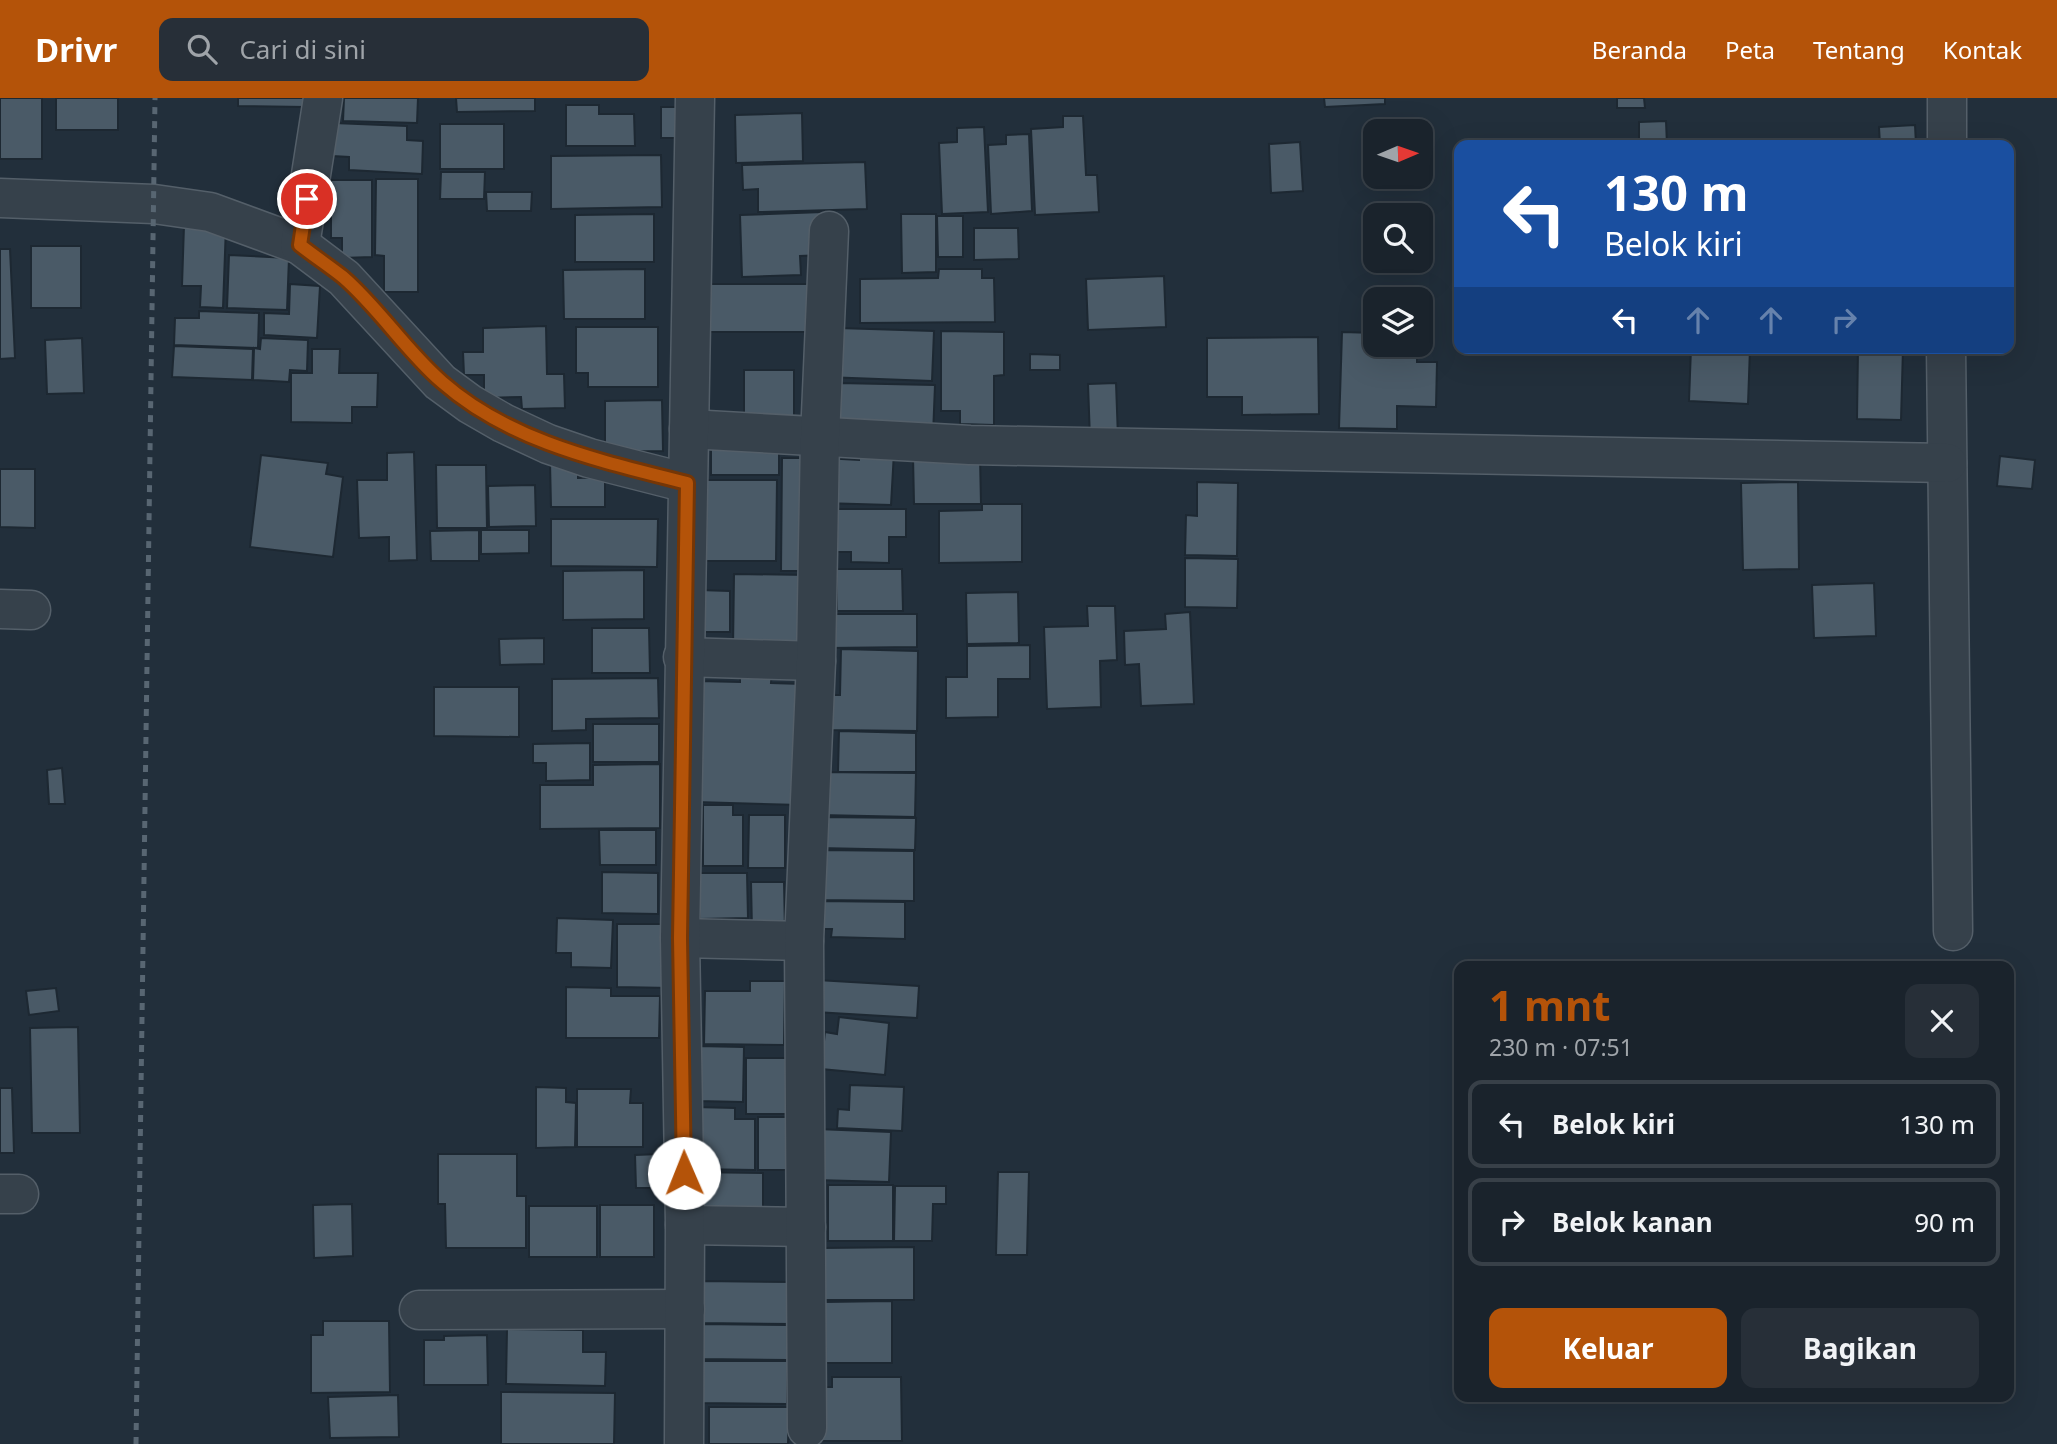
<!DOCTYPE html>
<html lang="id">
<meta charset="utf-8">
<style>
:root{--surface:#1a232c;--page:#272f38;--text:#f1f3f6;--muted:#9fa4a9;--line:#384048;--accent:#b45309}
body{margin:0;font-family:"Noto Sans",sans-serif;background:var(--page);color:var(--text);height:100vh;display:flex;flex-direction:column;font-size:26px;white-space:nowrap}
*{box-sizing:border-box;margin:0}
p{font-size:23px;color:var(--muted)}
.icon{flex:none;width:38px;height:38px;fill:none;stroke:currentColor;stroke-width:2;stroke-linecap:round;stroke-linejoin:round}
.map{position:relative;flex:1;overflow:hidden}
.side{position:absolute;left:1454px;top:863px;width:560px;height:441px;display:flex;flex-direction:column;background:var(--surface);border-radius:14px;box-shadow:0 7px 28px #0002,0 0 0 2px var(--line)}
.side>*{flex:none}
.top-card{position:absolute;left:1454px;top:42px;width:560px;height:214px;border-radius:14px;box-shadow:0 7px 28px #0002,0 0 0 2px var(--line);background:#1a4fa0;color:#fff;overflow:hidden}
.needle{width:46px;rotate:88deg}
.tools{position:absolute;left:1363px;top:21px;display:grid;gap:14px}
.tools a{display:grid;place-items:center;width:70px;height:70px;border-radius:14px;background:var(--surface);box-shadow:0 7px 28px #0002,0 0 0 2px var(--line);font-size:35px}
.pin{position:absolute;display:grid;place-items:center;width:60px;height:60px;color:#fff;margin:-30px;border:4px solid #fff;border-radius:50%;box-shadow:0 2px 7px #0007}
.me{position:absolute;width:77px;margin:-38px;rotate:359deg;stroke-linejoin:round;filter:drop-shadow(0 0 5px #0008)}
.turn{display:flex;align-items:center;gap:24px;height:147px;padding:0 35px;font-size:32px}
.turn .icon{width:91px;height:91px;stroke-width:2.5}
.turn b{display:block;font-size:49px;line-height:60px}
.lanes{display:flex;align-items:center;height:66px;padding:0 35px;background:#0003;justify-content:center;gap:35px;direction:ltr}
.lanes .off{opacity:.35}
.round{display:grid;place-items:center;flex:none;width:74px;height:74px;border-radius:14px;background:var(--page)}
.headline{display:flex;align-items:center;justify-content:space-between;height:119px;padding:0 35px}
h1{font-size:42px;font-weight:700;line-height:52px;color:var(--accent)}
.button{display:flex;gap:14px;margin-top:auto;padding:14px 35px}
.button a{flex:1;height:80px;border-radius:14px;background:var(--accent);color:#fff;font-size:28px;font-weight:700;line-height:80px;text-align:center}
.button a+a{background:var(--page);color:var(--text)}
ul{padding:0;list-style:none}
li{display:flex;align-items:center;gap:21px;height:88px;margin:0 14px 10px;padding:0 21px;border:4px solid var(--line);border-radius:14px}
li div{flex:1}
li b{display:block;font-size:26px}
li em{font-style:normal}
header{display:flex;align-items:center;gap:42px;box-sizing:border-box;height:98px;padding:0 35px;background:var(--accent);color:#fff}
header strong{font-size:33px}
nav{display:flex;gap:38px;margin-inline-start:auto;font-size:24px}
.search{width:490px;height:63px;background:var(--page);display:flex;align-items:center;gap:18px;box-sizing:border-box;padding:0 24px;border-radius:14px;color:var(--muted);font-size:26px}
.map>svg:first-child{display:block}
.building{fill:#4a5a67;stroke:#1d2832;stroke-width:2}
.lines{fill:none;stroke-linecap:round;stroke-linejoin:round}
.minor-casing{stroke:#545f69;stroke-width:41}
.minor{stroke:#36414b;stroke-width:38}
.rail{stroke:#586672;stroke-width:5;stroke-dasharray:7 7;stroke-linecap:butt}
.route-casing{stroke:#753606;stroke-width:18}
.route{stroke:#b45309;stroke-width:12}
</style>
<header>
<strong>Drivr</strong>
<div class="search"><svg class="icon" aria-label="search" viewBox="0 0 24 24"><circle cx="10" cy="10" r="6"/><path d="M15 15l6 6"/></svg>Cari di sini</div>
<nav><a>Beranda</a><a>Peta</a><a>Tentang</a><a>Kontak</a></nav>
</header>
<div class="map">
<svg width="2057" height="1346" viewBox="0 0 2057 1346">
<rect width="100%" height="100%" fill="#222f3b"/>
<g class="building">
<rect x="0" y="0" width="42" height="61"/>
<rect x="56" y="0" width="62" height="32"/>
<path d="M238,0H306V9L238,8Z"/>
<path d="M344,0H418L417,25L343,23Z"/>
<path d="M456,0H535V13L457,14Z"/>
<path d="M1324,0H1385V6L1325,9Z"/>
<path d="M1617,0H1644L1645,10H1617Z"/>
<path d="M566,7H599V16H634L635,48H566Z"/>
<rect x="661" y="9" width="24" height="31"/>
<path d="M802,15L803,63L736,65L735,17Z"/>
<path d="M1063,18H1083L1086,77H1097L1099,114L1035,117L1031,31L1063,29Z"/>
<path d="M1666,23L1667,47H1639V24Z"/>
<path d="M334,25L407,28V42L423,43L422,76L349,72V59L332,58Z"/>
<rect x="440" y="26" width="64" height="45"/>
<path d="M1915,27L1916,47H1880L1879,29Z"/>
<path d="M984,29L988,114L942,116L939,45L957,44V30Z"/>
<path d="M1029,36L1032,113L991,116L988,47L1006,46V37Z"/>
<path d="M1300,44L1303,93L1271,95L1269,46Z"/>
<path d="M661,57L662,109L551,111V58Z"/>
<path d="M865,64L867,111L758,114V91L743,92L742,67Z"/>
<path d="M441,74H485L484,101H440Z"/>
<path d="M376,81H418V194H384V158L375,157Z"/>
<path d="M331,82H372V159L342,160V140H331Z"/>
<path d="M486,94H532L531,113H487Z"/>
<path d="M823,114L825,157L800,158L801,177L742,179L740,117Z"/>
<path d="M654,116V164H575V117Z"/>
<path d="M901,116H936V174L902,175Z"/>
<path d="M937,118H963V159H938Z"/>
<path d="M184,127L226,128L223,210L200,209L201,188H182Z"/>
<path d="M974,130H1018L1019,161L974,162Z"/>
<rect x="31" y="148" width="50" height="62"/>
<path d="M0,151H10L15,260L0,261Z"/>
<path d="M229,157L289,160L287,212L227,210Z"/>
<path d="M645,171V221H564L563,172Z"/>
<path d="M939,171H982V180H994L995,224L860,225V181L938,180Z"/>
<path d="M1164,178L1166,229L1088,232L1086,181Z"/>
<path d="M290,186L320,188L317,240L264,237V215L289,216Z"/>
<rect x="707" y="186" width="102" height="48"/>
<path d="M199,213L259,215L258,250L174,247L175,220H199Z"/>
<path d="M546,228L547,276H564L565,310L522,311L521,299L484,300V277H464L463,254H483V230Z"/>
<path d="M576,229H658V289H588V275H576Z"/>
<path d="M838,230L934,233L932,283L825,279Z"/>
<path d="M941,233L1004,234V277L994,278V327L960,326V313H941Z"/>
<path d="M1342,234L1376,235V247H1417V264H1437L1436,309L1397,308V331L1339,330Z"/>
<path d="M1318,239L1319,316L1242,317V299H1207V240Z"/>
<path d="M82,240L84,295L47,296L45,242Z"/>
<path d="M261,240L308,242L307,273L290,272L289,284L253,282L254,250L260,251Z"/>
<path d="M174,248L253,251L252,282L172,279Z"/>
<path d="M1691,250H1750L1748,306L1689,303Z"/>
<path d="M1858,250H1903L1901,322L1857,321Z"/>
<path d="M312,251H340L339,275H378L377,309H352V325L291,324V275H312Z"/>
<path d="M1030,256L1060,257V272H1030Z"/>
<path d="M744,272H794V327L734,315H744Z"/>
<path d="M838,285L935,287L933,337L826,334Z"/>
<path d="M1116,285L1118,340L1090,341L1088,286Z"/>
<path d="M662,302L663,353L605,354V303Z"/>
<path d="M711,337L779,339V377H711Z"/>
<path d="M859,353L894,354L891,407L822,405L823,360L859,362Z"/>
<path d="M414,354L417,462L389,463V439L359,440L357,382H387V355Z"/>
<path d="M261,357L328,365L326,376L343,379L333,459L250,449Z"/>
<path d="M913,358H980L981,406H914Z"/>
<path d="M2000,358L2035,362L2032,391L1997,388Z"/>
<path d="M782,360H816V473H781Z"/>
<path d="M550,364H578V380L605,379V409H551Z"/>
<path d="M436,367H486L487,430H437Z"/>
<path d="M0,371H35V430L0,429Z"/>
<path d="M704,382H777L776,463H704Z"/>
<path d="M1197,384L1238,385L1237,458L1185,457L1186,417L1197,418Z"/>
<path d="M1798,384L1799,471L1743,472L1741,385Z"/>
<path d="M535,387L536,428L489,429L488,388Z"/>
<path d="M982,406H1022V464L939,465V413L982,412Z"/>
<path d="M837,411H906V439H889V465L851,464V454H837Z"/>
<path d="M551,421H658L657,469L551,468Z"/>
<path d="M479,432V463H431L430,433Z"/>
<path d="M481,432H529V455L481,456Z"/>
<path d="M1185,460L1238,461L1237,510L1185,509Z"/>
<path d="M836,471H902L903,513H837Z"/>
<path d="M644,472V521L563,522V473Z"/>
<path d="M734,476L809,477L808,550H733Z"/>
<path d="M1874,485L1876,538L1814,540L1812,487Z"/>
<path d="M699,492L730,493V534H699Z"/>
<path d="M1018,494L1019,545L967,546L966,495Z"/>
<path d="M1087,508H1115L1117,562L1100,563L1101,609L1047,611L1044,529L1088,528Z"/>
<path d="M1190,514L1194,606L1141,608L1139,566L1125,567L1124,533L1166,531L1165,516Z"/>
<path d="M827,516H917V549L828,550Z"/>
<path d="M592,530H649L650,575H592Z"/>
<path d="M544,540V566L500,567L499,541Z"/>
<path d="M1030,547V581H998V619L946,620V579H967V548Z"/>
<path d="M841,551L918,553L917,633L826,632L827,597H840Z"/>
<path d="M740,570L772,571L771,585L804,586L800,707L695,704L699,583L740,584Z"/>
<path d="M658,580L659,620L586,621V632L552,633V581Z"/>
<path d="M434,589H519V639L434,638Z"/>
<rect x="593" y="626" width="66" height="38"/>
<path d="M839,633L916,635V674H838Z"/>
<path d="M590,645V682L546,683V665H533V646Z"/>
<path d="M660,666V730L540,731V687H593V667Z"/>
<path d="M62,670L65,706H49L47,672Z"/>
<path d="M819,674L916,675L915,719L819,717Z"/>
<path d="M703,707H733V717H743V768H703Z"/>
<path d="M749,717H785V770H748Z"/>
<path d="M818,719L916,720L915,752L818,750Z"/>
<path d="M599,732H656V767H600Z"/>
<path d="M818,752L914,753V803L817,802Z"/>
<path d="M602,774L658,775V816L602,815Z"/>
<path d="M699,775H747L748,820L700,821Z"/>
<path d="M751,784H784L785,833H752Z"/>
<path d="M818,803L905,804V841L831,839L832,831H818Z"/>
<path d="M557,820L613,822L611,870L571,869V855H556Z"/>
<path d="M617,826H671V890L617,889Z"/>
<path d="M817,882L919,888L917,920L815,914Z"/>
<path d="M750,883H785L784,947L704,946L705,893H750Z"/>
<path d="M566,889L611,890V898H660L659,940H566Z"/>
<path d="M56,890L59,913L29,917L26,893Z"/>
<path d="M839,919L889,925L885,977L821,971L825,934L837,936Z"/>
<path d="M78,929L80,1035H32L30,930Z"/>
<path d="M698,948L744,949L743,1004L697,1003Z"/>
<path d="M746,960H789L788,1016H746Z"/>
<path d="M850,987L904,989L902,1033L837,1030L838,1011L849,1012Z"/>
<path d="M536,989L566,990V1004L576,1005L575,1049L536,1050Z"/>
<path d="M0,990H12L14,1055H0Z"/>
<path d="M577,991H631L630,1005H643V1049H577Z"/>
<path d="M694,1009L735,1010V1021H755V1072L693,1071Z"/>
<rect x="758" y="1019" width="29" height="53"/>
<path d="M817,1031L891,1034L889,1084L815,1082Z"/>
<path d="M438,1056H517V1098H526V1150H446L445,1106H438Z"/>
<path d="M659,1056L660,1090H636L635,1057Z"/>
<path d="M691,1074L763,1075V1118H691Z"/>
<path d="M998,1074H1029L1027,1157H996Z"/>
<rect x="828" y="1087" width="65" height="56"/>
<path d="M895,1088H946V1106H933L932,1143H894Z"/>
<path d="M352,1106L353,1158L314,1160L313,1107Z"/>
<rect x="600" y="1107" width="54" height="52"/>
<rect x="529" y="1108" width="68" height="51"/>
<path d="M914,1149V1202H821V1150Z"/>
<path d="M701,1183L792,1184V1226L701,1225Z"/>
<path d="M892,1203V1265H815L824,1204Z"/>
<path d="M323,1223H389L390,1294L311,1295V1237H323Z"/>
<path d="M701,1226L788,1227V1262L701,1261Z"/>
<path d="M507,1231L583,1232V1254H606L605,1288L506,1286Z"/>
<path d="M487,1237L488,1287H424V1242H444V1238Z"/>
<path d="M701,1263H788L787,1306L701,1305Z"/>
<path d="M832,1279H901L902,1343H811L810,1289H832Z"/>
<path d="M501,1294L615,1295L614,1346H501Z"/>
<path d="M398,1297L399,1339L330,1340L328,1299Z"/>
<path d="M709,1309H789L788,1346H709Z"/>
</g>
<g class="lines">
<g class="minor-casing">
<g id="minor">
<path d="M1947,47V0"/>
<path d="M0,100L154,106L210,114L300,147L344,180L440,284L470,306L503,325L548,346L589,360L687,385"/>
<path d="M300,147L323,0"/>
<path d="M1946,250L1953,833"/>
<path d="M689,331L970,347L1947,365"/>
<path d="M0,511L31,512"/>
<path d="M683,559L816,563"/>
<path d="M680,840L804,843"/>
<path d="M0,1096H19"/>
<path d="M685,1127L806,1129"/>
<path d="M419,1212L685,1211"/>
<path d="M807,1330L804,843L816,563L820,339L829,133"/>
<path d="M684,1346L685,1127L680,840L695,0"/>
</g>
</g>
<use href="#minor" class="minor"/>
<path class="rail" d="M136,1346L155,0"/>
</g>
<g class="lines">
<g class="route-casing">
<path id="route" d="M307,101L300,147C314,158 329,168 343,179C379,210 406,253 442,284C510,344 601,363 687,385L680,840L684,1075"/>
</g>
<use href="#route" class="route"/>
</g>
</svg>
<div class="tools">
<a><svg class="needle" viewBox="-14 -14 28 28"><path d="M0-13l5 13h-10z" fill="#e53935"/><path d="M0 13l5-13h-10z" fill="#9fa4a9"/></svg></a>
<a><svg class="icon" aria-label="search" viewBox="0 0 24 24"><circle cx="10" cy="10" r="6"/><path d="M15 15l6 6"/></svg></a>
<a><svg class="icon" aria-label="layers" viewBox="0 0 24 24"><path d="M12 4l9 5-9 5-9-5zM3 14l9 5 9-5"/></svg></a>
</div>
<div class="pin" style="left:307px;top:101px;background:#d93025"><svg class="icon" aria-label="arrive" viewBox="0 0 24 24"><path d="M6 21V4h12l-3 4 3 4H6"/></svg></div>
<svg class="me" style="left:684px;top:1075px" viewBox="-20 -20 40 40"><circle r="19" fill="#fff"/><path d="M0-13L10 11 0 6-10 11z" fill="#b45309"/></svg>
<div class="top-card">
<div class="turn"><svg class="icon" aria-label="left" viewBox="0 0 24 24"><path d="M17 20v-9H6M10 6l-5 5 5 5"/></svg><div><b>130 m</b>Belok kiri</div></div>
<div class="lanes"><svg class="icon" aria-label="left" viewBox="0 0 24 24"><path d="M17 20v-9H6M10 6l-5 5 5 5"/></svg><svg class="icon off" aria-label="ahead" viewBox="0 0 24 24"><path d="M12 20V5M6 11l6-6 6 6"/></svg><svg class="icon off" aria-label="ahead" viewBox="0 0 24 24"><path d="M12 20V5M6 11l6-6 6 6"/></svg><svg class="icon off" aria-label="right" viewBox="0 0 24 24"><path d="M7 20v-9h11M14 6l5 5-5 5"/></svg></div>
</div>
<section class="side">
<div class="headline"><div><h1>1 mnt</h1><p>230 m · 07:51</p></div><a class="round"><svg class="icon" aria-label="close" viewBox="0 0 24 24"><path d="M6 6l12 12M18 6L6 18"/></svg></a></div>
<ul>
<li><svg class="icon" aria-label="left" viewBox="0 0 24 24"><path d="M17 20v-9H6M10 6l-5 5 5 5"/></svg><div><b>Belok kiri</b></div><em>130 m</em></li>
<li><svg class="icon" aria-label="right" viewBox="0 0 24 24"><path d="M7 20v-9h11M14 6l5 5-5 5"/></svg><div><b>Belok kanan</b></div><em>90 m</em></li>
</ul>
<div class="button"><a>Keluar</a><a>Bagikan</a></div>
</section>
</div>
